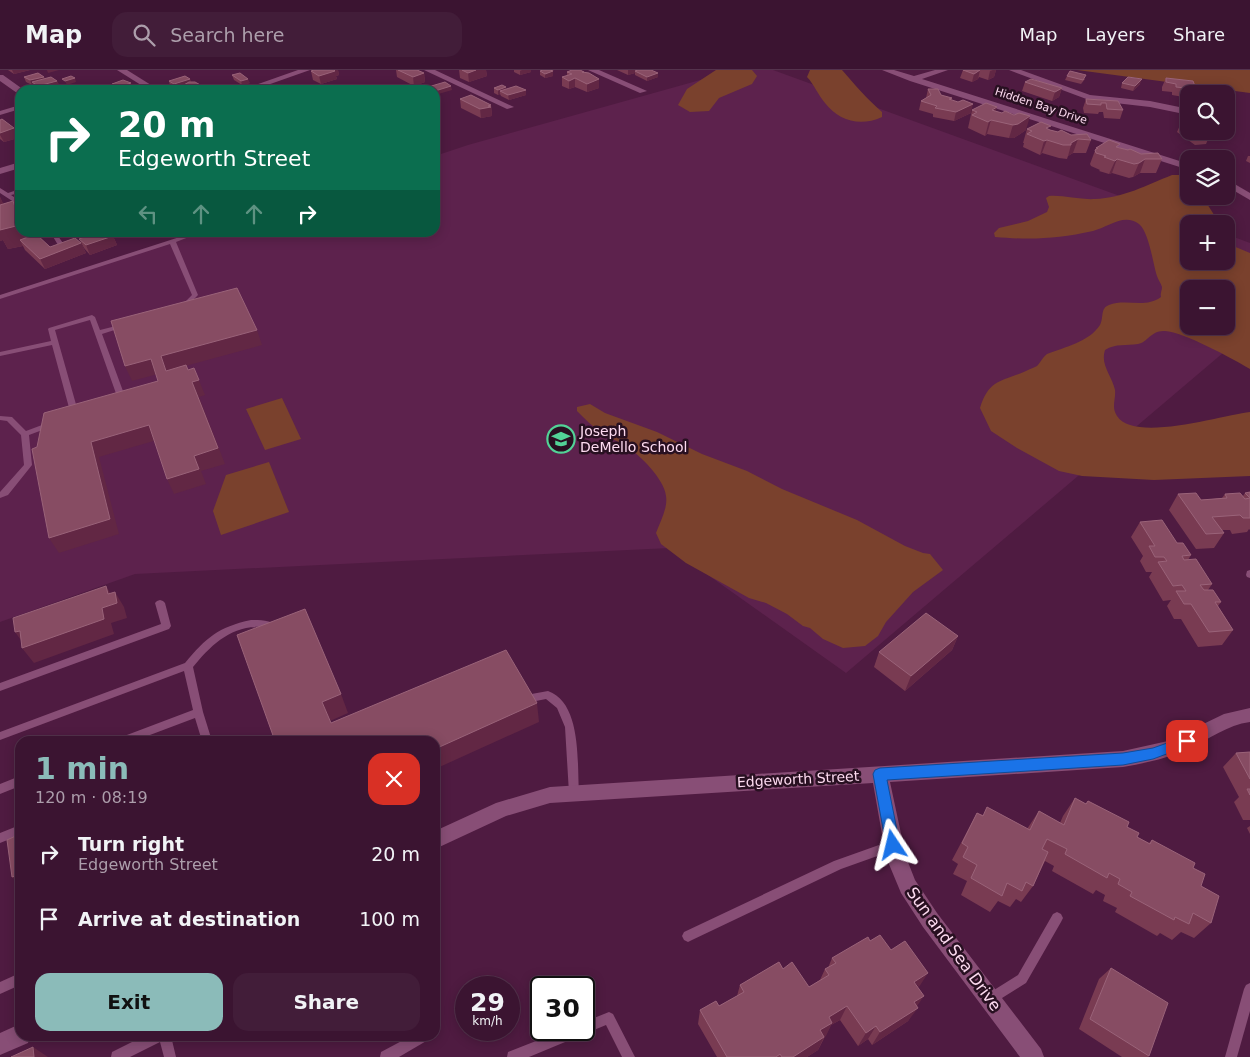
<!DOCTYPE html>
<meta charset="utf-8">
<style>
:root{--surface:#3b1431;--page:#421d39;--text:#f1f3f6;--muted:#ac9eab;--line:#54334d;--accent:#8bbbb9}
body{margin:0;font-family:"DejaVu Sans",sans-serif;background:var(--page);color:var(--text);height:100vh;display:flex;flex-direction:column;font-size:19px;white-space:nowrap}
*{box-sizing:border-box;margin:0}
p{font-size:16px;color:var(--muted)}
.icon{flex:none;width:28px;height:28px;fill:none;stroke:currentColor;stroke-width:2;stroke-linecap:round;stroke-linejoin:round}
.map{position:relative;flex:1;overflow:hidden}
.panel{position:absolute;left:15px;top:666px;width:425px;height:305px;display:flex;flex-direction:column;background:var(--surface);border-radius:15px;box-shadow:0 2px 12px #0003,0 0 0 1px var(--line)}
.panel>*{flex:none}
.guide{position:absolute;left:15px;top:15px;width:425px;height:152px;border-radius:15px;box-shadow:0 2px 12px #0003,0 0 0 1px var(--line);background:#0b6e4f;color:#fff;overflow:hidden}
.tools{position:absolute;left:1180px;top:15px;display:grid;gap:10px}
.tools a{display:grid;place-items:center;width:55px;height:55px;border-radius:10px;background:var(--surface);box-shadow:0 2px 12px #0003,0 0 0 1px var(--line);font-size:25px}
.speed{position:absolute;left:455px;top:906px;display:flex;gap:10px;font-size:25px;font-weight:700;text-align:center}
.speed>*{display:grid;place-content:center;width:65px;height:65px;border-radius:50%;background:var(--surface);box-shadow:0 2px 12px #0003,0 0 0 1px var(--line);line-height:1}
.speed small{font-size:12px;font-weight:400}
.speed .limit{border:2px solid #111;border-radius:8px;background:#fff;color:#111}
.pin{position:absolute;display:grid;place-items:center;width:42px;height:42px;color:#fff;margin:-21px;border-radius:10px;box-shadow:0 2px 8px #0006}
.me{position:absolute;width:55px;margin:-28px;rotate:350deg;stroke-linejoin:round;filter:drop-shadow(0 0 4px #0008)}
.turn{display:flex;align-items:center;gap:18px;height:105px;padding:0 20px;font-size:22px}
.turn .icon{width:65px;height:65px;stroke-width:2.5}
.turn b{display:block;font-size:35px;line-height:42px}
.lanes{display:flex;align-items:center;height:48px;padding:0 20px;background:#0003;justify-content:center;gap:25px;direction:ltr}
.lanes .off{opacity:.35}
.round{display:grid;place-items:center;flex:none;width:52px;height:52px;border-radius:15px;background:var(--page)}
.head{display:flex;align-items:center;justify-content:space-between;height:85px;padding:0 20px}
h1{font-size:30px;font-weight:600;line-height:38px;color:var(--accent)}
.button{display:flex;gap:10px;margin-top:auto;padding:10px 20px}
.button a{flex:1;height:58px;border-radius:15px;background:var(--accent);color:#111;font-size:20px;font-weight:600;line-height:58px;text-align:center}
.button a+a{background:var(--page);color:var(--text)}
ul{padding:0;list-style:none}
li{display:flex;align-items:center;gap:15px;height:65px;padding:0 20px}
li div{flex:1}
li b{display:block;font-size:19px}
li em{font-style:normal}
header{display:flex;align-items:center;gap:30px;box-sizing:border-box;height:70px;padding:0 25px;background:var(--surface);border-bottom:1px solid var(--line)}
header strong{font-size:24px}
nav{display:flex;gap:28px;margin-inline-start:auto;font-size:18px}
.search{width:350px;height:45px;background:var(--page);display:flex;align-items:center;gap:12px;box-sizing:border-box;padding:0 18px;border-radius:15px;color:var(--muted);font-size:19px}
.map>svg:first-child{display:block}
.built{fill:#5d224d;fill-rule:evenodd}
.green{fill:#7a412d;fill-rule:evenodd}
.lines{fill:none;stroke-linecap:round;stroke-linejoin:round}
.lane{fill:#884e76;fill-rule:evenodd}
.street{fill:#884e76;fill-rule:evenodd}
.wall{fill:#793b52}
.shaded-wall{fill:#622744}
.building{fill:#874c63;stroke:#9a6379}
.route{fill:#1a73e8;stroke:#114b97}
.labels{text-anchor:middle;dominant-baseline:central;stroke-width:5;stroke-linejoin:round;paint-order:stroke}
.far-street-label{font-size:11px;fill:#fddbf0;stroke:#281021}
.poi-label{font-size:14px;fill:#fddbf0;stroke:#281021;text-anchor:start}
.street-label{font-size:14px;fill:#fddbf0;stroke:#281021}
.near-street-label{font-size:16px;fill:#fddbf0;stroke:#281021}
</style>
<header>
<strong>Map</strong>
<div class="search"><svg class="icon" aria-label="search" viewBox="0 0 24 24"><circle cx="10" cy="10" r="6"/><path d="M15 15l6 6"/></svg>Search here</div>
<nav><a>Map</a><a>Layers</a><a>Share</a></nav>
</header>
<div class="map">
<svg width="1250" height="987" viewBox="0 0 1250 987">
<rect width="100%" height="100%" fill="#4f1b41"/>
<path class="built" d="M736,0H773L1197,154H1189V191H1226V164L1250,173V260L846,603L670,478L135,504L0,552V229L193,163L201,167L214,162H435V86L468,75ZM1189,219H1226V256H1189Z"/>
<g class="green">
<path d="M716,0H752L757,6L752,14L719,28L709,41L690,42L678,35L687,19Z"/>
<path d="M810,0H842C855,15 867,29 882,42V47C860,57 839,51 825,33C818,25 814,14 807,7Z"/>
<path d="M1077,0H1250V23Z"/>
<path d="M1172,105H1184L1189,109V126H1202L1218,151V154H1189V191H1226V173L1250,183V299C1233,289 1184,262 1165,261C1151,260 1148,272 1138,274C1126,276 1116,273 1105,280C1100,295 1112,306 1115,320C1116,330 1111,337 1117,346C1134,373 1223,345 1250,342V406L1154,410L1082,406L1059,401L1017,378L991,361L980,338C989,309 1001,312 1026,301C1029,299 1034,298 1037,296C1041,292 1042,288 1047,284C1065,277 1089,272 1100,255C1104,248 1100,238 1109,235C1126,228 1145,239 1161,227C1160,223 1162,221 1162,217C1161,213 1158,210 1157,206C1153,194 1149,162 1139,154C1124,143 1109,157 1093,161C1057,169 1031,170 995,167L994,163L999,158L1028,151L1047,142L1049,137L1046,128L1049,126C1064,125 1080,130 1095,129C1123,128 1147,115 1172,105ZM1189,219H1226V256H1189Z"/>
<path d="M282,328L301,369L265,380L246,339Z"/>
<path d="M590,334L605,343L657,362L702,384L747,401L782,419L857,450L905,476L923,483L930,484L943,500L913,522L886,552L878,566L865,576L843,578L823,569L810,558L803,556L787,544L766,533L749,528L686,493L661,474L656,463C660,452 668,438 666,426C664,409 640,385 626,376C619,371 610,369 603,364C593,357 585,349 577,341V337Z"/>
<path d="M269,392L289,442L221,465L213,441L226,405Z"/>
</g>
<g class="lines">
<g class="lane">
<path d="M20,35V39L0,45V41Z"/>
<path d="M0,118L8,123L20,119V123L11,125L20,131V136L0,123Z"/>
<path d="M56,162H65L58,166L65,176L68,177V179L61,180L52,165Z"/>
<path d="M189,164L194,165L176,172L198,225L184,239L182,240L179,238L192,225L170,174L0,229V225Z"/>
<path d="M92,245L95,247L100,260L124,254L127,256L102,264L127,332L123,334L119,332L90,250L55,260L79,345L75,347L71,345L52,275L0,286V282L51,271L48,259L49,258Z"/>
<path d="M0,346L12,347L26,361L50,352L54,354L53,356L29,365L32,395L8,425L0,428V422L24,395L21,365L7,351L0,350Z"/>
<path d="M1250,500V508L1247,507L1246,505L1247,501Z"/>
<path d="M160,530L163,531L165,533L171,556L169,559L0,621V613L161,554L155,533L157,531Z"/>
<path d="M251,550C262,550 273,550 281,559L279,562C272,563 268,558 261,557C231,555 210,576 193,597L203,642L212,671H202L195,648L134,671H118L119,668L193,640L184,601L0,670V662L185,593C206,568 218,557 251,550Z"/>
<path d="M548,621C582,633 577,693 579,723L578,726L574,728L570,726L569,723L565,657L557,638L546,629L526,633L523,632L521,629L523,626L526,625Z"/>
<path d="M20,706V716L0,724V714Z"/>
<path d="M20,755V765L0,773V763Z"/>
<path d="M893,770L897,771L899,775L897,779L841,799L692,870L688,872L684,870L682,866L684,862L834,791Z"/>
<path d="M1057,842L1061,844L1063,848L1061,852L1026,913L994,933L990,935L986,933L984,929L986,925L1018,905L1053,844Z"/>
<path d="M20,903V915L0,924V912Z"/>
<path d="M1250,913V941L1237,987H1225L1244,919L1246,915Z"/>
<path d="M609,942L613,944L635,987H622L606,955L529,987H507L508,982L564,960H584V952Z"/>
<path d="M144,966H171L176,987H164L160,972L130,987H111L112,982Z"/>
<path d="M411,966H430L428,970L399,987H380L381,982Z"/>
</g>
<g class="street">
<path d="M117,0H127L159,20H149Z"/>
<path d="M298,0H310L253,20H241Z"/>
<path d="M424,0H435L514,37L507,39Z"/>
<path d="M588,0H599L647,21L640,23Z"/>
<path d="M882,0H894L914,6L935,0H948L922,9L1189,94V100L910,11Z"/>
<path d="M1009,0H1021L1090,25L1150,31L1189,39V45L1150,37L1089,30Z"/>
<path d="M0,5H3L24,20H20V24L17,23L0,11Z"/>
<path d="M20,92V98L0,104V98Z"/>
<path d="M1226,109L1250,123V130L1226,116Z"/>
<path d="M1250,638V652C1227,655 1210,669 1190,678C1169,688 1146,693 1123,697L890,712L906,787L915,810L937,843L1041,979L1044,987H1020L923,857L901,823L886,787L873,713L550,733L506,746L435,779V761L496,733L550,717L1123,681L1168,671L1224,644Z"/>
<path d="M20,954V966H30L28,973L0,985V963Z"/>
</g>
</g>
<g class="wall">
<path d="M8,0H30L14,4Z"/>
<path d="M314,0H338L339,5L336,6L337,9L321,14L313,10L311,1Z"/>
<path d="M396,0H417L424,3L425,12L414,16L397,7Z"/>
<path d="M459,0H486L487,6L469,12L460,8Z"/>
<path d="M514,0H531V2L520,5L514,2Z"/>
<path d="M543,0H554L552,1L553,6L545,8L540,5V1Z"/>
<path d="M617,0H637L658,7L647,11L635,5V3L628,5Z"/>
<path d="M963,0H996L994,7L988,10L979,7L978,9L972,12L960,8Z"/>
<path d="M567,2L584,3L599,9V18L587,22L575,17L569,19L562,16V7L567,6Z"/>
<path d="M232,5L250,13L242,15L234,10Z"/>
<path d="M1067,6L1085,9L1081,14L1065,10Z"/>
<path d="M24,7H44L45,9L57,11L59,15L43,20H39L34,17L33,14L32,15L26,12Z"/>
<path d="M1166,8L1195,16L1192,24H1189V28L1172,25V22L1162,21V17Z"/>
<path d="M190,9L191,12L205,20H183L182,17L175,19L170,16L169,11Z"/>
<path d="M1025,12L1062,18L1059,27L1052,31L1022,21Z"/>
<path d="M131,13L132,17L137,20H117L113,19L112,14Z"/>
<path d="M1122,13L1140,14L1133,21L1121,18Z"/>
<path d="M494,18L526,20V25L509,30L501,26L500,24L498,25L494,23Z"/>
<path d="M928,19L941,25L952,28L951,30L971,43L954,51L933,47V44L919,40L921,31L926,28Z"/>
<path d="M460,29L491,35L492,46L481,48L461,38Z"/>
<path d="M1086,29L1105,30L1123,40L1120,49L1104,48L1103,42H1099L1098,44L1084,43L1083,38Z"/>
<path d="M972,40L996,41L1026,60L1014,68H1009L987,64L985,66L968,58Z"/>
<path d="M0,50L14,58L18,68L4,72L0,69Z"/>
<path d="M1181,53H1189V61H1205L1210,65L1206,74L1195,75L1177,62Z"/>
<path d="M1027,59L1050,60L1091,70L1086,83H1073L1068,86L1067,89L1059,88L1042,83L1040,85L1023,77L1024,73H1023Z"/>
<path d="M1096,78H1119L1162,89L1156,103H1140L1133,107L1129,108L1112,103L1109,104L1099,101L1100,100L1091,96L1090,94Z"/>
<path d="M1248,86H1250V93L1246,91Z"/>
<path d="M0,127L3,134L13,131L20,145V162L30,166L50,177L81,173L86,183L45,199L25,180L23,176L8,179L3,170L0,171Z"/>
<path d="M113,166L117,175L90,185L84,178L79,169Z"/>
<path d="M1250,422V460L1249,459L1247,462L1232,464L1230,460H1222L1224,463L1214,478L1196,479L1169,440L1178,424L1201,430L1222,428L1225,424L1243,426L1245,423Z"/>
<path d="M1140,452L1177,473L1191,485L1188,490L1212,514L1208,520L1221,532L1218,536L1233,560L1222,575L1198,577L1181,549H1174L1167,536L1171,530L1163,531L1149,507L1152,502H1146L1140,491L1143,486L1131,467Z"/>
<path d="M958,566L952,580L905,621L874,597L879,582Z"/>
<path d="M1250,682V750H1243L1234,732L1239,727L1223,697L1236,683Z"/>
<path d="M1075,728L1086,734L1088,731L1127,757L1137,767L1149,773L1152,770L1193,798L1201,816L1211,853L1194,868L1181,862L1172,870L1160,863L1157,866L1115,842L1117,838L1103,831L1105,825L1096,820L1093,824L1052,801L1054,796L1045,791L1033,816L1021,832L1016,829L1010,837L998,831L990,842L961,825L967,811L953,804L958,794L952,790L977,743L983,745L1027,759L1039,741L1060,753L1063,746Z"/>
<path d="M1250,756V764L1247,758Z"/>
<path d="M870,871L918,917L917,936L908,951L872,975L868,969L858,976L840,950L831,955L818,980L807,987H717L698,954L700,940L719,936L737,926L740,915L783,899L809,917L820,910L825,899L828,898L832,888Z"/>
<path d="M1111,898L1149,986L1148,987H1122L1079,959L1099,909Z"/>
</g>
<g class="shaded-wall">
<path d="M12,0H30L14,4Z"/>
<path d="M47,0H59L48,3Z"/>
<path d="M332,0H338L339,5L336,6L337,9L321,14L319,6Z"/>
<path d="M476,0H486L487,6L469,12L468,3Z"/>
<path d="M522,0H531V2L520,5V1Z"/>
<path d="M628,0H637L635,1V3L628,5Z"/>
<path d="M980,0L978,9L972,12L974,4Z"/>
<path d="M993,0H996L994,7L988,10L990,1Z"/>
<path d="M553,1V6L545,8V4Z"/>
<path d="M424,3L425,12L414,16L413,7Z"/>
<path d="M658,3V7L647,11V7Z"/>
<path d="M44,7L46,11L32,12L33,14L32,15L30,10Z"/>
<path d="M75,8L76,12L67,15L65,11Z"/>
<path d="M575,8V17L569,19V11Z"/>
<path d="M190,9L192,14L182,16V17L175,19L174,14Z"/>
<path d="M248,9L250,13L242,15L241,11Z"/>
<path d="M599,9V18L587,22V14Z"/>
<path d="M1142,9L1140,14L1133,21L1135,16Z"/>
<path d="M57,11L59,15L43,20H40L38,16Z"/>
<path d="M131,13L132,18L126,20H120L119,17Z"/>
<path d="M451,16L452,20L435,25V21Z"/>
<path d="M204,17L205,20H195Z"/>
<path d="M506,17V22L500,21V24L498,25V20Z"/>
<path d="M1062,18L1059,27L1052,31L1055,22Z"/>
<path d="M526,20V25L509,30L508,25Z"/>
<path d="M973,34L971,43L954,51L956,42Z"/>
<path d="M491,35L492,46L481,48L480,39Z"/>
<path d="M997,37L993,51L991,50L987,64L985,66L992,40Z"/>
<path d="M1030,46L1026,60L1014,68H1009L1013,55Z"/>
<path d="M14,58L18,68L4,72L0,65V63Z"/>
<path d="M1078,69L1073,83L1068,86L1071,75V73Z"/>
<path d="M1047,70L1042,83L1040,85L1044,71Z"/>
<path d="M1117,89L1112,103L1109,104L1115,91Z"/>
<path d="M1145,89L1140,103L1133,107L1139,93Z"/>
<path d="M0,127L6,139L0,140Z"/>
<path d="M13,131L20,145V151L18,146Z"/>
<path d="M0,154L20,155V162H28L32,174L20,170L23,176L8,179L3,170L0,171Z"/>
<path d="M113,166L117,175L90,185L86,175Z"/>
<path d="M81,173L86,183L45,199L40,189Z"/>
<path d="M257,260L262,275L167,301H166L161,286Z"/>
<path d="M151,289L158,304L132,311L125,296Z"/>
<path d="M194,298L205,325L199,327L225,394L201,401L206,414L174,424L167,409L194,386L192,312Z"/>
<path d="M149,355L157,370L99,387L119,464L59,483L49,468L91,372Z"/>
<path d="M106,516L115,531V522L124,537L127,548L111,553L114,564L34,593L22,578L26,577L15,562L102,538L108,524Z"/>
<path d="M958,566L952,580L905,621L911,606Z"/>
<path d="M341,624L348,643L330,651L322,632Z"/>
<path d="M537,633L539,652L435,699V679Z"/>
<path d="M20,804V814L12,807Z"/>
<path d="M928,903L919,917L914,912Z"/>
<path d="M924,926L915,939L918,938L908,951L872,975L880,962L914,932Z"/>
<path d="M847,936L840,950L831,955L826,966L814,973L820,960L829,947Z"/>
<path d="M876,956L868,969L858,976L866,963Z"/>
<path d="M824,967L818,980L807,987H793Z"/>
<path d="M33,977L48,987H34Z"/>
</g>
<g class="building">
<path d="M314,0H334L335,1L319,6L311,1Z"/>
<path d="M398,0H417L424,3L413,7Z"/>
<path d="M462,0H476L468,3Z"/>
<path d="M543,0H550L553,1L545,4L540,1Z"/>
<path d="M572,0H580L584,2H582L589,3L599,9L587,14L575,8L569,11L562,7L572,4L567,2Z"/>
<path d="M638,0H651L658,3L647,7L635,1Z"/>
<path d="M963,0H980L974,4Z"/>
<path d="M1070,1L1086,5L1083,10L1067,6Z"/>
<path d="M38,3L44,7L30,10L24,7Z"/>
<path d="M240,3L248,9L241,11L232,5Z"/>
<path d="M71,6L75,8L65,11L62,9Z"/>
<path d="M185,6L190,9L174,14L169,11Z"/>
<path d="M51,7L57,11L38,16L32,12Z"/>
<path d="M1128,7L1142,9L1135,16L1122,13Z"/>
<path d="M1166,8L1193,11L1195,16L1194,19L1176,17V14L1166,12Z"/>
<path d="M1031,9L1062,18L1055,22L1025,12Z"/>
<path d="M123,10L131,13L119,17L112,14Z"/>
<path d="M189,12H195L204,17L195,20H189L182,16Z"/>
<path d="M445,12L451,16L435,21L428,17Z"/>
<path d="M276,15L282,18L272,20H254L262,18L265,19Z"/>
<path d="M502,15L506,17L498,20L494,18Z"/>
<path d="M516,16L526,20L508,25L500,21Z"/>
<path d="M132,17L137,20H122Z"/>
<path d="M928,19H938L941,25L952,28L949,29L958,32L963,30L973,34L956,42L935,38L937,36L921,31L931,25Z"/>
<path d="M471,25L491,35L488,36L491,37L480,39L460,29Z"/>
<path d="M1086,29L1118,31L1123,40L1107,39L1106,33H1101V35L1087,34Z"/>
<path d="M986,33L997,37L992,40L995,41L1002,43L1005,41L1014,45L1019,43L1030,46L1018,54L1013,55L991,50L988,52L972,45L977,42L972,40Z"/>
<path d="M2,49L14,58L0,63V50Z"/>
<path d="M1041,52L1051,56L1046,58L1050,60L1058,62L1061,60L1071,65L1087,64L1091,70L1078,69L1071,73V75H1063L1047,70L1044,71L1027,64L1032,61L1027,59Z"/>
<path d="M1181,53H1189V58Z"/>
<path d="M1193,61H1205L1210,65L1199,66Z"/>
<path d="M1109,70L1120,74L1116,77L1128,80L1130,79L1141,84L1158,83L1162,89H1145L1139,93L1134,94L1117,89L1115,91L1104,87L1106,86L1096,83L1095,80L1098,78H1096Z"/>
<path d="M13,131L18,146H20V155L0,160V135Z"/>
<path d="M97,162H110L113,166L86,175L79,169Z"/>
<path d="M36,164L50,177L75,168L81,173L40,189L20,170Z"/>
<path d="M237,218L257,260L161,286L166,301L186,295L188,300L194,298L199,310L192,312L218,378L194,386L199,399L167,409L149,355L91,372L110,449L49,468L32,379L37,377L44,343L158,311L151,289L125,296L111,251Z"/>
<path d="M1250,422V448H1243L1240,445L1212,447L1224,463L1206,464L1178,424L1196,423L1201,430L1227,428L1225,424L1240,423L1245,429L1250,428L1245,423Z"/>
<path d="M1162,450L1177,473H1183L1191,485L1182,486L1184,490L1196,489L1212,514L1200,515L1204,520H1213L1221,532H1215L1233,560L1209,562L1191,534H1184L1176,521H1186L1182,515L1173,516L1158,492L1167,491L1164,487H1155L1149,476H1155L1140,452Z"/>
<path d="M106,516L108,524L115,522L117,533L102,538L104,549L22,578L20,561L15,562L13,548Z"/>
<path d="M305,539L341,624L322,632L331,653L506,580L537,633L435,679V671H275L237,565Z"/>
<path d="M926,543L958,566L911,606L879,582Z"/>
<path d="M1250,682V709L1236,683Z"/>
<path d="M1247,719H1250V725Z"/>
<path d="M1075,728L1086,734L1088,731L1129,752L1127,757L1139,763L1137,767L1150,774L1152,770L1195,793L1193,798L1205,804L1201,816L1219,826L1211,853L1193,843L1189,854L1175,847L1174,850L1130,826L1132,822L1118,814L1120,809L1109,803L1107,808L1065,784L1067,779L1047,769L1042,779L1048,782L1033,816L1026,812L1022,821L1007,813L1002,826L971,808L977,795L963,787L968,777L962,773L977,743L983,746L987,737L1030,760L1039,741L1064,755Z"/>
<path d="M20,764V804L12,807L7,770Z"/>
<path d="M880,865L891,880L905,871L928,903L914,912L924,926L914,932L918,938L880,962L876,956L866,963L847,936L829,947L832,953L820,960L824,967L793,987H782L780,984L776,987H727L700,940L716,931L719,936L744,922L740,915L779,892L783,899L792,892L809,917L829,905L825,899L836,893L832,888L868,867L870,871Z"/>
<path d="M1111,898L1168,933L1149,986L1090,949Z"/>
<path d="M33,977L34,987H11Z"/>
</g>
<path class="route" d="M1187,666L1191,667L1193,671L1191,675L1153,689L1123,695L887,710L900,775L898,780L893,782L888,780L886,775L873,704L875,700L880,698L1123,683L1153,678Z"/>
<defs>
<g id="school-ring" transform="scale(1.4375)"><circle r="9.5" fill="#281021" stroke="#52d397" stroke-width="1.5"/><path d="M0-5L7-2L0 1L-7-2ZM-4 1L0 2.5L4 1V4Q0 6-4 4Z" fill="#52d397"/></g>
</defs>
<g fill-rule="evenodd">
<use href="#school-ring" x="561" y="369"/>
</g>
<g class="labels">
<g class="far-street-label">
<text transform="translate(1041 36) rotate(18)">Hidden Bay Drive</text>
</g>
<g class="poi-label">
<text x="580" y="361">Joseph<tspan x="580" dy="16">DeMello School</tspan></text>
</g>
<g class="street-label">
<text transform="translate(798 709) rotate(-3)">Edgeworth Street</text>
</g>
<g class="near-street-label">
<text transform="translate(954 879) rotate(54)">Sun and Sea Drive</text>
</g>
</g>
</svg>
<div class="tools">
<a><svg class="icon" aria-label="search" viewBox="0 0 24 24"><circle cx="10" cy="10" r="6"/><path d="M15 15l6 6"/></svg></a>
<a><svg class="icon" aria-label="layers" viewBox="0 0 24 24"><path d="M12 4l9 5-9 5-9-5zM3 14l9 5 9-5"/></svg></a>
<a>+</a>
<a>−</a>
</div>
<div class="speed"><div>29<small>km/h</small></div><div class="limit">30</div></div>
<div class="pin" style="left:1187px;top:671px;background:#d93025"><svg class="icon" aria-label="arrive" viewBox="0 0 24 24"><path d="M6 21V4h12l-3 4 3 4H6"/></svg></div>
<svg class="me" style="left:893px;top:775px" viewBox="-20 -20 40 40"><path d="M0-17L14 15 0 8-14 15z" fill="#1a73e8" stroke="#fff" stroke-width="4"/></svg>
<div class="guide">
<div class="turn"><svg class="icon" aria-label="right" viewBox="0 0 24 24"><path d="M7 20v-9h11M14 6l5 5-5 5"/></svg><div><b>20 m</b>Edgeworth Street</div></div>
<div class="lanes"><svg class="icon off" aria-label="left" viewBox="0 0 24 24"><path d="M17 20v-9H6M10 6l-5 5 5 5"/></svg><svg class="icon off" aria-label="ahead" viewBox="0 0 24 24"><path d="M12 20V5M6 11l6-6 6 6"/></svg><svg class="icon off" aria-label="ahead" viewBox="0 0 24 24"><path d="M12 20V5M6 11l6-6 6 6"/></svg><svg class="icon" aria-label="right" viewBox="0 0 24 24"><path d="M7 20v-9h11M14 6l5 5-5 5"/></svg></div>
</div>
<section class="panel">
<div class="head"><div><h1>1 min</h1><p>120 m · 08:19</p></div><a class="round" style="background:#d93025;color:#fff"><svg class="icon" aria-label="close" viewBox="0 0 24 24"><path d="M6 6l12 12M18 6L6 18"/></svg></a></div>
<ul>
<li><svg class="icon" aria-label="right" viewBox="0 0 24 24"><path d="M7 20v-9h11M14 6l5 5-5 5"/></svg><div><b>Turn right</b><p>Edgeworth Street</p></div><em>20 m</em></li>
<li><svg class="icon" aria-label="arrive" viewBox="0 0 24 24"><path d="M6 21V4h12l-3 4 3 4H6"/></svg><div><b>Arrive at destination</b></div><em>100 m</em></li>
</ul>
<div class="button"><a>Exit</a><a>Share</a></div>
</section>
</div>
